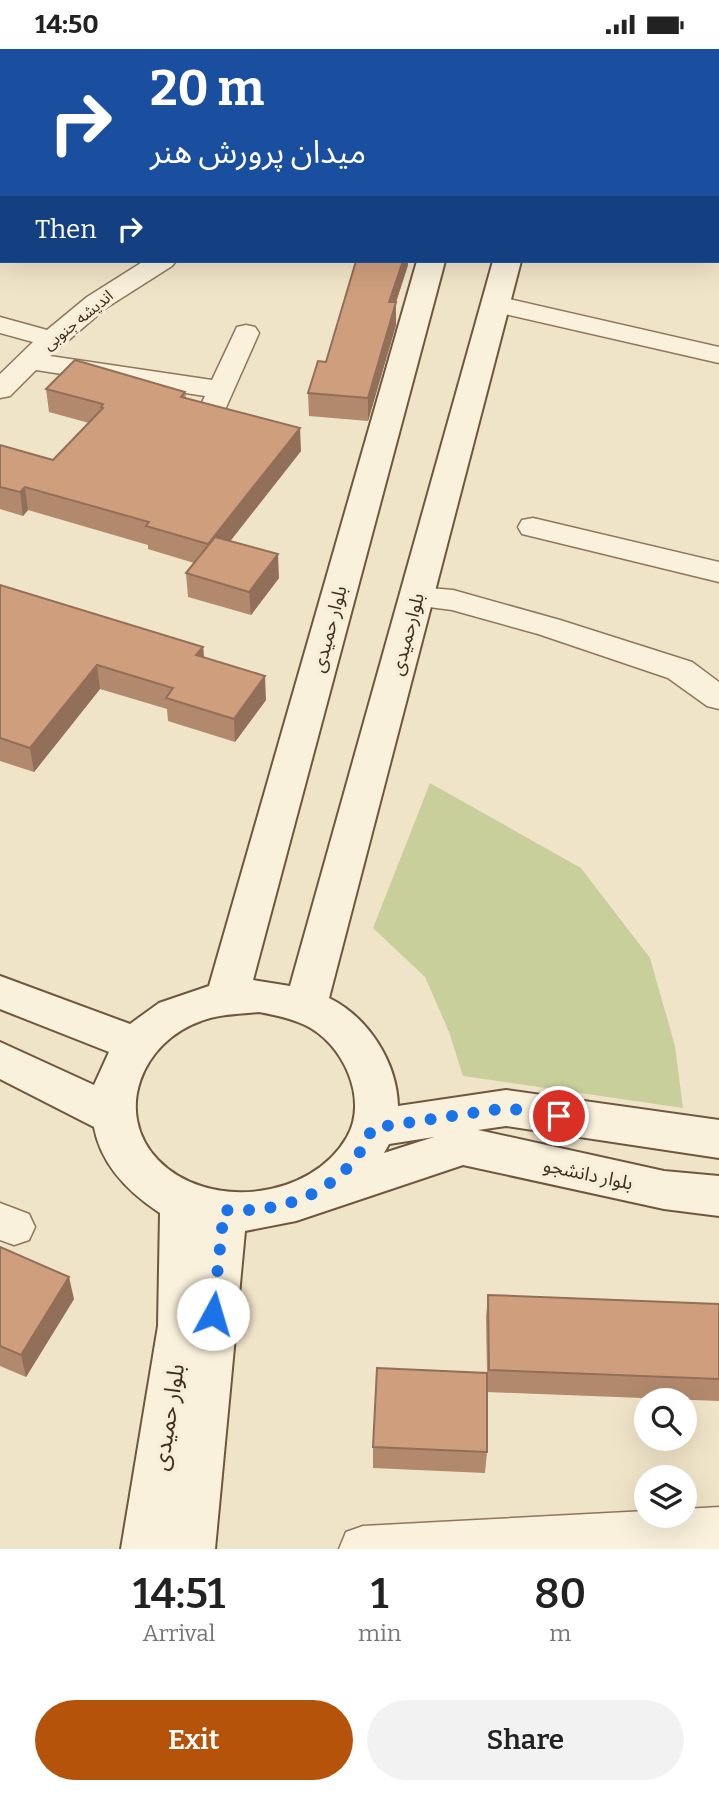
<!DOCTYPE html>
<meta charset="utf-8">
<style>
:root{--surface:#fff;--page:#f2f2f2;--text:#222;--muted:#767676;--accent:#b45309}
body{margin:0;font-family:Bitter,"Noto Sans Arabic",serif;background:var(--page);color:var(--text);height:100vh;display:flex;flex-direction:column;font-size:26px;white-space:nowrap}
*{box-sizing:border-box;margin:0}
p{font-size:23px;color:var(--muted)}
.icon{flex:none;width:38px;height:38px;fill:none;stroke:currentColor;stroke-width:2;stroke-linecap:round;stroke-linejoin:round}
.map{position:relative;height:1500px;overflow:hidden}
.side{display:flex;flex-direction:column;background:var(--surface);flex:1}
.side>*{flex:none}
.hud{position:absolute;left:0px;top:0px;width:719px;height:214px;box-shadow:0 7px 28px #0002;background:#1a4fa0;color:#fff;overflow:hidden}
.fabs{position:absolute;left:634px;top:1339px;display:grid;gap:14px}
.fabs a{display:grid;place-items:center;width:63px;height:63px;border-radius:50%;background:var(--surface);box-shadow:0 7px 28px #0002;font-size:35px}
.pin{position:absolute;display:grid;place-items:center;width:60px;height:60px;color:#fff;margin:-30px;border:4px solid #fff;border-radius:50%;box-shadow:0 2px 7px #0007}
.me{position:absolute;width:77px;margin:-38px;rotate:6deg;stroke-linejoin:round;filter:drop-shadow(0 0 5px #0008)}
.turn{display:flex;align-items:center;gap:24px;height:147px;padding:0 35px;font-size:32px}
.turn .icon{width:91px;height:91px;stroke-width:2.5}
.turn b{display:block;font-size:49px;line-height:60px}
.then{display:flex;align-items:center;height:66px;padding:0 35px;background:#0003;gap:14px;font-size:26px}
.eta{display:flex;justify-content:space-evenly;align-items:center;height:119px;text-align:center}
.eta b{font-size:42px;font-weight:600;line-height:49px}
.primary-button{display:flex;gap:14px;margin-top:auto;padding:14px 35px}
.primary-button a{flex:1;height:80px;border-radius:42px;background:var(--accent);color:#fff;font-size:28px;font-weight:600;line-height:80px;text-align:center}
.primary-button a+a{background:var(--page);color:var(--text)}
.status{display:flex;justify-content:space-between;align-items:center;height:49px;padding:0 35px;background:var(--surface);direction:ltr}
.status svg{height:19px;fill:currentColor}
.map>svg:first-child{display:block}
.green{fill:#c9cf9b}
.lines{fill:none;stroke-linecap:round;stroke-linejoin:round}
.street-casing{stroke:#8d765c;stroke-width:3}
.secondary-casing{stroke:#6f573f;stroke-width:4}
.street{fill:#faf1dc;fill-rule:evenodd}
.secondary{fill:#faf1dc;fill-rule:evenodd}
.wall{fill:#b2896c}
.shaded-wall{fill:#916f58}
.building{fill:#cf9f7d;stroke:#916f58;stroke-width:2}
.route{stroke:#1a73e8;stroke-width:12;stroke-dasharray:0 21.6}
.labels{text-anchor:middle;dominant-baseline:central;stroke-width:7;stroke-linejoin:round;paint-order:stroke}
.far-street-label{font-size:16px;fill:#3d2e20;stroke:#f7eed8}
.street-label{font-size:19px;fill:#3d2e20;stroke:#f7eed8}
.near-street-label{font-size:23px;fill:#3d2e20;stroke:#f7eed8}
</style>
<div class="status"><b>14:50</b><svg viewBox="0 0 49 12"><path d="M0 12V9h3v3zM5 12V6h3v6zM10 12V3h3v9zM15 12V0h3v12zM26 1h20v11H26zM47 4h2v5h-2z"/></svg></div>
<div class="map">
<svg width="719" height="1500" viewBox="0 0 719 1500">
<rect width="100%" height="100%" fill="#f0e4c8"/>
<path class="green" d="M430,734L581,819L650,909L675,997L683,1059L463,1027L449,983L425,928L373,879Z"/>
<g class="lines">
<g class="street-casing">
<g id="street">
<rect x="718" y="140" width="1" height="14"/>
<path d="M144,212H176L172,217L106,259L50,307L212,331L237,278L246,276L255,278L259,284L220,372L210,374L200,372L196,366L205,347L36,321L10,347L0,349V325L33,293L0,284V268L47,281L87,248Z"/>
<path d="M496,247L719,298V314L487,261L483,255L487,249Z"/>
<path d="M533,469L719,513V533L522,485L518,478L522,471Z"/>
<path d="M417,538L453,541L560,571L692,613L719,633V660L707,657L668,629L538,585L452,561L406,555L401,548L406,541Z"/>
<path d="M0,1154L29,1165L35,1178L29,1191L14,1196L0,1191Z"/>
<path d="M719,1458V1500H339L346,1483L363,1477L646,1462V1466H684V1460Z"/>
</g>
</g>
<g class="secondary-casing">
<g id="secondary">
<path d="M13,0H38L12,2Z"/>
<path d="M492,0H520L521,2H493Z"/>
<rect x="564" y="0" width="24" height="2"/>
<path d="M0,13H2L0,28Z"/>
<path d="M417,212H445L253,931L290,937L493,212H521L329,949C368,968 397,1013 398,1057L506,1041L719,1071V1109L506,1077L478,1081L664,1122L719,1127V1167L664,1160L463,1116L296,1172L245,1182L215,1500H121L158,1277L160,1164C128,1143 101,1116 94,1078L0,1030V993L94,1036L109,1003L0,960V927L130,975L159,954L209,937ZM259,963C275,966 290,969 305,976C343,994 369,1050 347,1088C311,1151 207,1162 158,1111C112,1063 143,992 201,972C219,965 240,965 259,963ZM434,1088L384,1104L389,1095Z"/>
</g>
</g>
<use href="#street" class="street"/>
<use href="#secondary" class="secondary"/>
</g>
<g class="wall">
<path d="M408,216L396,253V276L368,372L309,367L308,344L326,313Z"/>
<path d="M46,340L185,343L186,349L301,402L230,492L279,529L251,566L188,548L186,524L194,514L148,500V496L28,461L23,467L0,460V396L53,411L89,374L49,363Z"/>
<path d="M0,536L203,598L204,609L266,651L235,693L168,672L167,660L100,640L34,723L0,712Z"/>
<path d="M0,1198L74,1250L26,1328L0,1317Z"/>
<path d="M488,1246L719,1255V1352L487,1343V1403L485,1424L373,1419V1398L487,1324L486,1268Z"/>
</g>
<g class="shaded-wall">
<path d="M422,0H439V2H420Z"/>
<path d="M2,109V133L0,135V111Z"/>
<path d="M403,212H408V216L389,275V253Z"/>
<path d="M396,253V276L368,372V349Z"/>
<path d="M300,379L301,402L210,518L208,495Z"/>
<path d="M25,438L28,461L23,467L20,443Z"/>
<path d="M278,505L279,529L251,566L249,543Z"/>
<path d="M203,598L205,621L196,606Z"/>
<path d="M97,616L100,640L34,723L30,699Z"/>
<path d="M265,627L266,651L235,693L234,670Z"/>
<path d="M69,1228L74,1250L26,1328L21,1306Z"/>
</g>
<g class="building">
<path d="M62,0H422L420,2H60Z"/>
<path d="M2,62V109L0,111V64Z"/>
<path d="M356,212H403L389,253H396L368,349L308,344L318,312L326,313Z"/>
<path d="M75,311L185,343L181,348L300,379L208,495L146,477L149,473L25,438L20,443L0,438V396L53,411L103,359L101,358L103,355L46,340Z"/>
<path d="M215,488L278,505L249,543L186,524Z"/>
<path d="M0,536L203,598L196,606L265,627L234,670L166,649L173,639L97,616L30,699L0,689Z"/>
<path d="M0,1198L69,1228L21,1306L0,1297Z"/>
<path d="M488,1246L719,1255V1330L489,1321Z"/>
<path d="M377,1319L487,1324V1403L373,1398Z"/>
</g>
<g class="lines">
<path class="route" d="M213,1265L224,1161C285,1165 349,1141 372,1079L506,1059L559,1067"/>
</g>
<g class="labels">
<g class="far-street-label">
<text transform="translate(78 271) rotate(-39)">اندیشه جنوبی</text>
</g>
<g class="street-label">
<text transform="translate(329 580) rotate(-75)">بلوار حمیدی</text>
<text transform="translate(407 585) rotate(-75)">بلوارحمیدی</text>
<text transform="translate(588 1125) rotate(12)">بلوار دانشجو</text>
</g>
<g class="near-street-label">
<text transform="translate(168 1368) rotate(-81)">بلوار حمیدی</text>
</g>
</g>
</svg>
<div class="fabs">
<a><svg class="icon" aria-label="search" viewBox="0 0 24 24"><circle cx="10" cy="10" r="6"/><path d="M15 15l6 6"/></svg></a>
<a><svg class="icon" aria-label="layers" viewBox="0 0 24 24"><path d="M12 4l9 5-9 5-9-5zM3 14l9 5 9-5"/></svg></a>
</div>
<div class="pin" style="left:559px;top:1067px;background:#d93025"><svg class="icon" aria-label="arrive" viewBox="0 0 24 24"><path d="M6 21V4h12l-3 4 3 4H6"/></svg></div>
<svg class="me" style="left:213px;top:1265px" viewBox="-20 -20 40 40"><circle r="19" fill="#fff"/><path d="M0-13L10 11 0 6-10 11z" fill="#1a73e8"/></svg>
<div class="hud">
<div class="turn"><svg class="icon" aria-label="right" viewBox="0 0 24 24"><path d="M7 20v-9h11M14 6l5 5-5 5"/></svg><div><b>20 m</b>میدان پرورش هنر</div></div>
<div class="then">Then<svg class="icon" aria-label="right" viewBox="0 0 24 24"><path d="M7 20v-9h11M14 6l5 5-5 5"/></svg></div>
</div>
</div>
<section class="side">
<div class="eta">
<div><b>14:51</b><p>Arrival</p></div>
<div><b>1</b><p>min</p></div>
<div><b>80</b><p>m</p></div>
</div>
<div class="primary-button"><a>Exit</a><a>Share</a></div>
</section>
